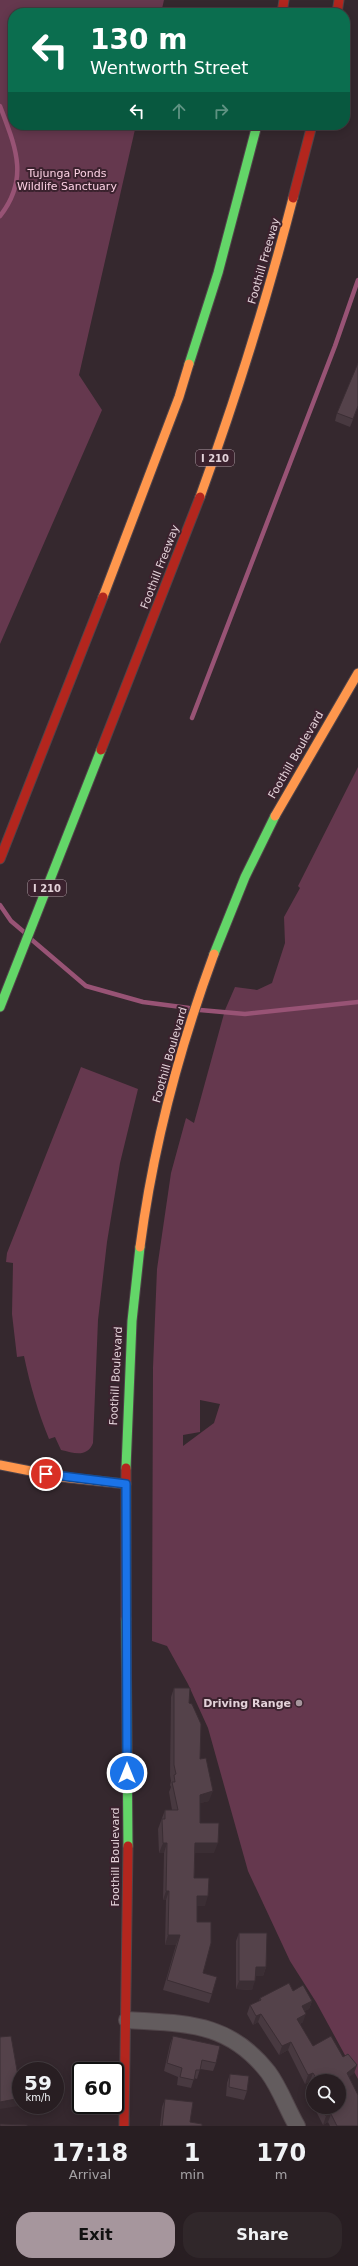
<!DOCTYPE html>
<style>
:root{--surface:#281e22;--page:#30272a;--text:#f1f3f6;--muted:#a5a2a5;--line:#443c40;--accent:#a6969d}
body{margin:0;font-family:"DejaVu Sans",sans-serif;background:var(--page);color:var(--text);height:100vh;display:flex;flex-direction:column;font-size:15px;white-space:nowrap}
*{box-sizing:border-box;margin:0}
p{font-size:13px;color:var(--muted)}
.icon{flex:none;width:22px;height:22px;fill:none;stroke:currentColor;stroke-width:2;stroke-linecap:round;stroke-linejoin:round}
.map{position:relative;height:2126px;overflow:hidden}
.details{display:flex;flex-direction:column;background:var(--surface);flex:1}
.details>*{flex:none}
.top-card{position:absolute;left:8px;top:8px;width:342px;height:122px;border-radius:16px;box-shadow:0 2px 10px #0003,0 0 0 1px var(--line);background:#0b6e4f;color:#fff;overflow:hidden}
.tools{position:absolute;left:306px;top:2074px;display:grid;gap:8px}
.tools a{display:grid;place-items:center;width:40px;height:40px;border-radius:50%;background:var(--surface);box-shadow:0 2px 10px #0003,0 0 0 1px var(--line);font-size:20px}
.speed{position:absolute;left:12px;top:2062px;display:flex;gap:8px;font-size:20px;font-weight:700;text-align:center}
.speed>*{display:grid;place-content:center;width:52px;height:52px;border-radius:50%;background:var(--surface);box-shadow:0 2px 10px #0003,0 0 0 1px var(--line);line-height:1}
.speed small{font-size:10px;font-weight:400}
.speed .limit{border:2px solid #111;border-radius:6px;background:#fff;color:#111}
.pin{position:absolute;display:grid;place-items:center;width:34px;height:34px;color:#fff;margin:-17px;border:2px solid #fff;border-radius:50%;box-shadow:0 1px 4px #0007}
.me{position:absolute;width:44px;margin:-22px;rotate:0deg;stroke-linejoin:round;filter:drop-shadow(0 0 3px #0008)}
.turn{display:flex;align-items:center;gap:14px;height:84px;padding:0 16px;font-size:18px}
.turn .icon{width:52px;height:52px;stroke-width:2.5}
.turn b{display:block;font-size:28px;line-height:34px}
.lanes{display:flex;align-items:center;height:38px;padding:0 16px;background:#0003;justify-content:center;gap:20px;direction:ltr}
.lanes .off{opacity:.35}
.eta{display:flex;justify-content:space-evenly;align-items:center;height:68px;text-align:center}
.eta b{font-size:24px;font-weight:700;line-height:28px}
.button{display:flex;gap:8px;margin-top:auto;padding:8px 16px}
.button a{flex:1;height:46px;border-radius:16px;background:var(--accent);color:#111;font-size:16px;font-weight:700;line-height:46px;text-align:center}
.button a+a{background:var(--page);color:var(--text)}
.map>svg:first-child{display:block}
.green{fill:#65384e;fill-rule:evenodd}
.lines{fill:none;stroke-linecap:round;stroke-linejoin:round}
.stream{stroke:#985375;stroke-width:4.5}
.street-casing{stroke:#504449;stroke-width:18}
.fast-casing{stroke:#504449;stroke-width:11}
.slow-casing{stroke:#504449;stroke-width:11}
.jam-casing{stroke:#504449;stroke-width:11}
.street{stroke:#635c5e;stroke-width:16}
.fast{stroke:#63d668;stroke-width:9}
.slow{stroke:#ff974d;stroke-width:9}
.jam{stroke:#b3261e;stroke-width:9}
.wall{fill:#483940}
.shaded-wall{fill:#3b2e34}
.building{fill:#54424a;stroke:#3b2e34}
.route-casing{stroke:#114b97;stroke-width:10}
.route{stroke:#1a73e8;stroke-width:7}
.poi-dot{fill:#a6969d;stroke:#3b222e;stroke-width:1.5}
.labels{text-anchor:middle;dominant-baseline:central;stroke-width:4;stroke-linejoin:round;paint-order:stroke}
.shield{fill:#3b222e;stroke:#b19da6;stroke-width:1}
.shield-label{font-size:10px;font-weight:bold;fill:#e3d2d9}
.park-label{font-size:11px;fill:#fdd1e4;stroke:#3b222e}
.street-label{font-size:11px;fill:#e3d2d9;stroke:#3b222e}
.poi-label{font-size:11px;font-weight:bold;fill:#e3d2d9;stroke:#3b222e;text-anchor:end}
</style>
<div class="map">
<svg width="358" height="2126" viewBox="0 0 358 2126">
<rect width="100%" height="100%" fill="#35282e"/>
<g class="green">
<path d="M0,0H164L161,13H13V125H136L79,375L102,410L0,644Z"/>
<path d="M358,767V2079L316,2002L290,1961L248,1871L208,1728L188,1684L167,1646L152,1641L153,1368L157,1269L171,1173L186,1118L194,1123L225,1010L235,987L257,990L272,983L285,943L284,917L300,888L298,886ZM200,1400L220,1404L214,1423L183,1446V1435L200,1432Z"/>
<path d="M81,1067L138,1089L120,1163L107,1242L98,1320L93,1443C87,1458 74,1453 61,1450L55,1437L49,1439C38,1412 30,1385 24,1356L17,1357L12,1314L13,1263L6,1262L7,1253Z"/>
</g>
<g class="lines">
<g class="stream">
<path d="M0,106C15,146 30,178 0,216"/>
<path d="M192,718L335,346L358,280"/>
<path d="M0,905L11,921L24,932"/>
<path d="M32,940L86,986L143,1002L189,1008"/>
<path d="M200,1010L245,1014L358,1002"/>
</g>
<g class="street-casing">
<path id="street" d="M127,2020C185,2024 228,2021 268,2072C280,2088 287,2109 297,2126"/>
</g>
<g class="fast-casing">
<g id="fast">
<path d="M189,364L218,273L257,125"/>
<path d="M214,954L245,877L275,816"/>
<path d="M0,1007L101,750"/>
<path d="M126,1468L132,1321L140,1247"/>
<path d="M126,1619L128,1846"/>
</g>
</g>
<g class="slow-casing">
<g id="slow">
<path d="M200,497C236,398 267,299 293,198"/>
<path d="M103,597L179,397L189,364"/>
<path d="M275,816L358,673"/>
<path d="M140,1247C153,1147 179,1049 214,954"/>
<path d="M0,1465L61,1477L126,1484"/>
</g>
</g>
<g class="jam-casing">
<g id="jam">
<path d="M282,13L284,0"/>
<path d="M337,13L339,0"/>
<path d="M293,198L312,125"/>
<path d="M101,750L200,497"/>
<path d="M0,859L103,597"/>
<path d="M126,1619V1468"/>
<path d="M124,2126L128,1846"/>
</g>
</g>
<use href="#street" class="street"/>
<use href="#fast" class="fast"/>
<use href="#slow" class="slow"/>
<use href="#jam" class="jam"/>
</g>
<g class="wall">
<path d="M358,407L350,427L335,421L337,413Z"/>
<path d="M174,1688L189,1703L200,1759L209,1801L200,1803V1823L214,1853H195L194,1878L205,1906H197V1922L203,1973L212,1994L209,2003L163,1990L176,1945H165L166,1900H163L164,1853H159L158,1829L165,1810H172L169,1792L171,1787L170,1785L171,1781L170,1775L171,1697Z"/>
<path d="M239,1933L266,1967L263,1976H255L252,1990L236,1989V1941Z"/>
<path d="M293,1991L312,2001L309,2009L304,2011L303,2022L300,2024L313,2046L343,2057L357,2065L354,2073L349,2077L358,2126H330L328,2122L323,2125L317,2113L319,2107H339V2081H313V2086L310,2081L305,2084L288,2050L279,2055L258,2022L253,2025L247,2014L250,2005L259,2001L260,1998Z"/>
<path d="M173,2036L216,2063L213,2071L200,2069L197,2079L194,2078L191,2088L177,2085L178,2077L164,2071L170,2044Z"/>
<path d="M230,2074L247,2091L244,2100L226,2096L227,2083Z"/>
<path d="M165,2099L190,2122L202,2126H160L162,2107Z"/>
</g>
<g class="shaded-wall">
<path d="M213,1791L209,1801L197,1804L200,1795Z"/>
<path d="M163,1843H167L164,1853H159Z"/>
<path d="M195,1843H218L214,1853H192Z"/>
<path d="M166,1891H169L166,1900H163Z"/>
<path d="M197,1896H208L205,1906H193Z"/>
<path d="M168,1935H180L176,1945H165Z"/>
<path d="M256,1967H266L263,1976H253Z"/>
<path d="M239,1981H255L252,1990L236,1989Z"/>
<path d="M312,2001L309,2009L299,2014L302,2006Z"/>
<path d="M261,2014L258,2022L253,2025L256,2016Z"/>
<path d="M306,2014L303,2022L294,2027L297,2019Z"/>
<path d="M291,2042L288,2050L279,2055L282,2046Z"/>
<path d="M357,2065L354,2073L344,2082L347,2073Z"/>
<path d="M313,2073L310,2081L305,2084L308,2075Z"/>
<path d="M21,2098V2100L19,2106L0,2109V2102Z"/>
<path d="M331,2114L328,2122L323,2125L326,2116Z"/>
</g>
<g class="building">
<path d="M358,363V406L353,419L337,413Z"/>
<path d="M174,1688H190L189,1703L192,1704L201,1724L200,1759L206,1758L213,1791L200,1795V1823H219L218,1843H195L194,1878H209L208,1896H197V1922H211V1943L203,1973L217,1977L212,1994L167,1980L180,1935H168L169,1891H166L167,1843H163L162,1819H165V1810H178L172,1782H175L174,1775L176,1774L174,1765Z"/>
<path d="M239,1933H267L266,1967H256L255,1981H239Z"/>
<path d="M289,1983L293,1991L303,1985L312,2001L302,2006L306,2014L297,2019L313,2046L331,2036L343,2057L348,2054L357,2065L347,2073L358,2095V2126H337L331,2114L326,2116L321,2107H339V2081H318L313,2073L308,2075L291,2042L282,2046L261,2014L256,2016L250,2005L261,2000L260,1998Z"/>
<path d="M11,2036L21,2093V2098L0,2102V2037Z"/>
<path d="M173,2036L220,2046L216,2063L202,2060L200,2070H196L194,2080L180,2077L182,2068L167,2063Z"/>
<path d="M230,2074L249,2076L247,2091L229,2087Z"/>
<path d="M165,2099L193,2102L190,2122L202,2124V2126H162Z"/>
<path d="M0,2124L27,2125V2126H0Z"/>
</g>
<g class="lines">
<g class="route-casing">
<path id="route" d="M46,1474L126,1484L127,1773"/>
</g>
<use href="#route" class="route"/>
</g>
<circle class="poi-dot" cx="299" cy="1703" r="4"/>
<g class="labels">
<g class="shield">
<rect x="196" y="450" width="38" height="16" rx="3"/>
<rect x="28" y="880" width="38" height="16" rx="3"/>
</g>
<g class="shield-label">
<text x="215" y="458">I 210</text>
<text x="47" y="888">I 210</text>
</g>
<g class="park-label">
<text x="67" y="173">Tujunga Ponds<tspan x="67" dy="13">Wildlife Sanctuary</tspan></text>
</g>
<g class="street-label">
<text transform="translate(264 261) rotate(-74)">Foothill Freeway</text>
<text transform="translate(160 567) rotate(-69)">Foothill Freeway</text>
<text transform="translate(296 755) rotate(-60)">Foothill Boulevard</text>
<text transform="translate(170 1055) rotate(-74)">Foothill Boulevard</text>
<text transform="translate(116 1376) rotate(-87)">Foothill Boulevard</text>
<text transform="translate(115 1857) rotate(-90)">Foothill Boulevard</text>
</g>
<g class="poi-label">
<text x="291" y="1703">Driving Range</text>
</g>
</g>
</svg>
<div class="tools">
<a><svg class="icon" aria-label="search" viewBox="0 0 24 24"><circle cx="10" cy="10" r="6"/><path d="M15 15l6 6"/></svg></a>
</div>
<div class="speed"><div>59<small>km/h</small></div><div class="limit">60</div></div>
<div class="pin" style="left:46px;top:1474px;background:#d93025"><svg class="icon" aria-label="arrive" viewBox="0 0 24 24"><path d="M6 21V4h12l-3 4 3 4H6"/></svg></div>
<svg class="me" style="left:127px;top:1773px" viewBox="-20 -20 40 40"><circle r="17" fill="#1a73e8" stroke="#fff" stroke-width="3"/><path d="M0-11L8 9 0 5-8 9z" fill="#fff"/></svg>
<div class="top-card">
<div class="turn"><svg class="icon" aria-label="left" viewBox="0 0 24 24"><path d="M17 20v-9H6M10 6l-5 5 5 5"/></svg><div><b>130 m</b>Wentworth Street</div></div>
<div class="lanes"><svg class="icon" aria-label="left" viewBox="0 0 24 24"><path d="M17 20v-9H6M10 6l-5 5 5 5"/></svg><svg class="icon off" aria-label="ahead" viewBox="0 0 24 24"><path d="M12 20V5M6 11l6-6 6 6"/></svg><svg class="icon off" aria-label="right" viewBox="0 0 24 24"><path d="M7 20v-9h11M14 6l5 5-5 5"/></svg></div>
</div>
</div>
<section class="details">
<div class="eta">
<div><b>17:18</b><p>Arrival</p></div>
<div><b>1</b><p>min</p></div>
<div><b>170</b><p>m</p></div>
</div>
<div class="button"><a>Exit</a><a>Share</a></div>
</section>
